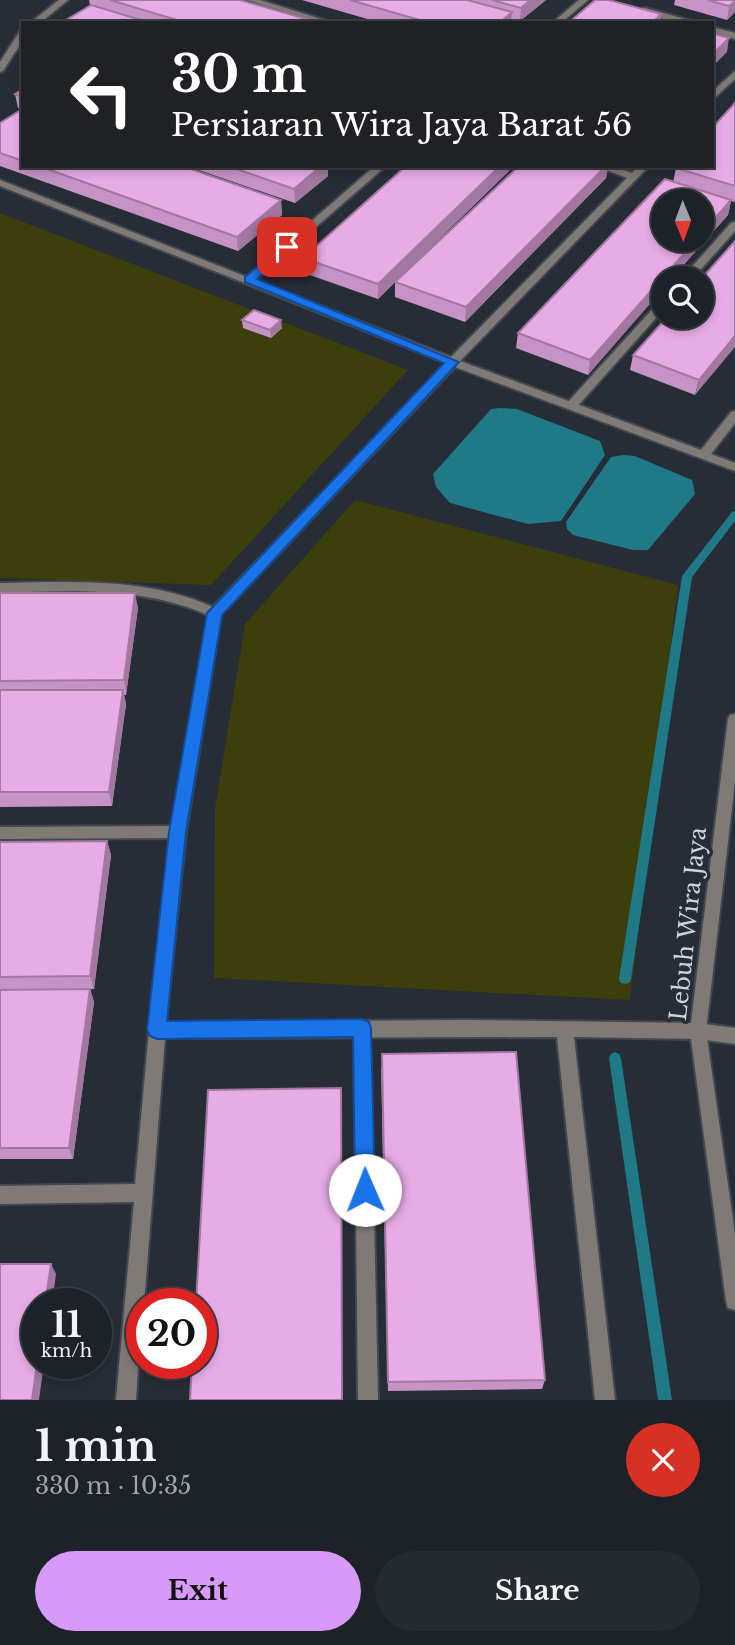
<!DOCTYPE html>
<meta charset="utf-8">
<style>
:root{--surface:#1c2228;--page:#252a30;--text:#f1f3f6;--muted:#a0a4a8;--line:#3a3f45;--accent:#d89af8}
body{margin:0;font-family:"Libre Baskerville",serif;background:var(--page);color:var(--text);height:100vh;display:flex;flex-direction:column;font-size:26px;white-space:nowrap}
*{box-sizing:border-box;margin:0}
p{font-size:23px;color:var(--muted)}
.icon{flex:none;width:38px;height:38px;fill:none;stroke:currentColor;stroke-width:2;stroke-linecap:round;stroke-linejoin:round}
.map{position:relative;height:1400px;overflow:hidden}
.drawer{display:flex;flex-direction:column;background:var(--surface);flex:1}
.drawer>*{flex:none}
.top-card{position:absolute;left:21px;top:21px;width:693px;height:147px;border-radius:0px;box-shadow:0 4px 10px #0003,0 0 0 2px var(--line);background:#202124;color:#fff;overflow:hidden}
.needle{width:46px;rotate:179deg}
.buttons{position:absolute;left:651px;top:189px;display:grid;gap:14px}
.buttons a{display:grid;place-items:center;width:63px;height:63px;border-radius:50%;background:var(--surface);box-shadow:0 4px 10px #0003,0 0 0 2px var(--line);font-size:35px}
.speed{position:absolute;left:21px;top:1288px;display:flex;gap:14px;font-size:35px;font-weight:700;text-align:center}
.speed>*{display:grid;place-content:center;width:91px;height:91px;border-radius:50%;background:var(--surface);box-shadow:0 4px 10px #0003,0 0 0 2px var(--line);line-height:1}
.speed small{font-size:18px;font-weight:400}
.speed .limit{border:10px solid #d22;background:#fff;color:#111}
.pin{position:absolute;display:grid;place-items:center;width:60px;height:60px;color:#fff;margin:-30px;border-radius:14px;box-shadow:0 4px 10px #0006}
.me{position:absolute;width:77px;margin:-38px;rotate:359deg;stroke-linejoin:round;filter:drop-shadow(0 0 5px #0008)}
.turn{display:flex;align-items:center;gap:24px;height:147px;padding:0 35px;font-size:32px}
.turn .icon{width:91px;height:91px;stroke-width:2.5}
.turn b{display:block;font-size:49px;line-height:60px}
.round{display:grid;place-items:center;flex:none;width:74px;height:74px;border-radius:37px;background:var(--page)}
.head{display:flex;align-items:center;justify-content:space-between;height:119px;padding:0 35px}
h1{font-size:42px;font-weight:700;line-height:52px}
.action{display:flex;gap:14px;margin-top:auto;padding:14px 35px}
.action a{flex:1;height:80px;border-radius:42px;background:var(--accent);color:#111;font-size:28px;font-weight:700;line-height:80px;text-align:center}
.action a+a{background:var(--page);color:var(--text)}
.map>svg:first-child{display:block}
.green{fill:#3c3e0b}
.water{fill:#1f7987}
.lines{fill:none;stroke-linecap:round;stroke-linejoin:round}
.stream{fill:#1f7987;fill-rule:evenodd}
.service-casing{stroke:#414850;stroke-width:4}
.minor-casing{stroke:#414850;stroke-width:4}
.tertiary-casing{stroke:#414850;stroke-width:4}
.service{fill:#807a77;fill-rule:evenodd}
.minor{fill:#807a77;fill-rule:evenodd}
.tertiary{fill:#807a77;fill-rule:evenodd}
.wall{fill:#c793c6}
.shaded-wall{fill:#a278a1}
.building{fill:#e7abe6;stroke:#a278a1;stroke-width:2}
.route{fill:#1a73e8;stroke:#114b97;stroke-width:2}
.labels{text-anchor:middle;dominant-baseline:central;stroke-width:7;stroke-linejoin:round;paint-order:stroke}
.street-label{font-size:23px;fill:#d0d5da;stroke:#262d36}
</style>
<div class="map">
<svg width="735" height="1400" viewBox="0 0 735 1400">
<rect width="100%" height="100%" fill="#262d36"/>
<g class="green">
<path d="M0,213L408,370L211,585L0,578Z"/>
<path d="M355,500L678,585L630,1000L214,978L215,808L245,624Z"/>
</g>
<g class="water">
<path d="M499,408L517,409L600,441L605,455L561,521L528,524L450,503L436,487L433,474L491,409Z"/>
<path d="M623,455L635,456L692,480L695,494L648,550H633L573,535L567,529L566,522L611,457Z"/>
</g>
<g class="lines">
<g class="stream">
<path d="M735,511V521L692,577L631,979L629,983L625,984L621,983L619,979L682,576L732,512Z"/>
<path d="M615,1052L619,1054L621,1058L672,1400H658L609,1058L611,1054Z"/>
</g>
<g class="service-casing">
<g id="service">
<path d="M735,222V231L693,278H682L731,223Z"/>
<path d="M663,301V310L575,409H567V403L659,302Z"/>
<path d="M362,1020L368,1023L370,1028L378,1400H358L354,1028L356,1023Z"/>
</g>
</g>
<g class="minor-casing">
<g id="minor">
<path d="M59,0H68L40,23H30Z"/>
<path d="M247,0H260L334,23H320Z"/>
<path d="M579,0H588L561,23H552Z"/>
<path d="M645,8L692,21L693,23H678L642,13V9Z"/>
<path d="M712,27L735,33V39L712,32Z"/>
<path d="M23,30V40L3,71L0,72V62L20,31Z"/>
<path d="M735,71V79L712,100V92Z"/>
<path d="M375,166H386L255,280L451,357L627,178L596,166H611L632,173L638,166H649L460,361L701,450L731,412L735,411V423L711,454L735,463V471L455,367L221,615L186,832L166,1022L465,1020L698,1023L735,1028V1044L698,1039L574,1037L615,1400H595L557,1037L165,1038L144,1304H142L136,1400H116L134,1202L0,1204V1186L135,1184L149,1030L170,838L0,839V827L172,826L208,615C141,586 71,591 0,593V583C73,582 145,577 213,607L446,363L0,186V180L247,277Z"/>
</g>
</g>
<g class="tertiary-casing">
<path id="tertiary" d="M735,714V781L706,1031L735,1234V1310L728,1308L726,1301L690,1031L728,719L730,715Z"/>
</g>
<use href="#service" class="service"/>
<use href="#minor" class="minor"/>
<use href="#tertiary" class="tertiary"/>
</g>
<g class="wall">
<path d="M89,0H240L320,23H61L90,5Z"/>
<path d="M302,0H546L520,21L511,19V23H381Z"/>
<path d="M675,0H735V12L727,20L674,5Z"/>
<path d="M23,89V110L18,108L15,94Z"/>
<path d="M735,103V202L731,201L728,215L672,278H663L588,375L516,348L518,333L673,182L676,168Z"/>
<path d="M23,112V166H182L281,200L282,215L238,251L0,166V123Z"/>
<path d="M187,166H328V176L295,203Z"/>
<path d="M406,166H514L408,269L519,166H608L606,178L465,322L395,297V282L378,299L304,273L303,258Z"/>
<path d="M735,241L695,395L630,370L633,355Z"/>
<path d="M242,320L282,328L271,338L243,328Z"/>
<path d="M0,593L138,608L126,695H124L126,704L112,806L0,807Z"/>
<path d="M107,841L111,855L94,989L14,990L90,989L94,1002L73,1159H0V842Z"/>
<path d="M381,1066L545,1380L542,1389L388,1391Z"/>
</g>
<g class="shaded-wall">
<path d="M530,0H546L520,21L521,8Z"/>
<path d="M735,1V12L727,20L729,6Z"/>
<path d="M512,12L511,23H499Z"/>
<path d="M661,14L660,23H652Z"/>
<path d="M729,38L727,52L712,67V55Z"/>
<path d="M321,166H328V176L295,203L294,189Z"/>
<path d="M500,166H514L378,299V284Z"/>
<path d="M606,166H608L606,178L465,322L466,307Z"/>
<path d="M281,200L282,215L238,251L237,237Z"/>
<path d="M731,200L728,215L672,278H663V289L588,375L590,360L696,240H702V233Z"/>
<path d="M281,320L282,328L271,338L270,330Z"/>
<path d="M735,336V347L695,395L699,380Z"/>
<path d="M135,593L138,608L126,695L124,680Z"/>
<path d="M123,690L126,704L112,806L109,792Z"/>
<path d="M107,841L111,855L94,989L90,976Z"/>
<path d="M90,989L94,1002L73,1159L69,1148Z"/>
<path d="M51,1264L56,1274L52,1304H45Z"/>
<path d="M37,1363H44L39,1400H32Z"/>
</g>
<g class="building">
<path d="M110,0H240L320,23H187Z"/>
<path d="M350,0H467L512,12L499,23H430Z"/>
<path d="M492,0H530L521,8Z"/>
<path d="M595,0H609L661,14L652,23H568Z"/>
<path d="M708,0H735V1L729,6Z"/>
<path d="M91,5L151,23H61Z"/>
<path d="M712,33L729,38L712,55Z"/>
<path d="M23,89V97L15,94Z"/>
<path d="M735,103V186L676,168L677,166H712V128Z"/>
<path d="M19,111L23,112V161L0,153V123Z"/>
<path d="M39,166H182L281,200L237,237Z"/>
<path d="M228,166H321L294,189Z"/>
<path d="M406,166H500L378,284L303,258Z"/>
<path d="M519,166H606L466,307L395,282Z"/>
<path d="M665,179L731,200L702,233V201H663V240H696L590,360L518,333Z"/>
<path d="M735,241V336L699,380L633,355L667,317H702V278Z"/>
<path d="M254,310L281,320L270,330L242,320Z"/>
<path d="M0,593H135L124,680L0,681Z"/>
<path d="M0,690H123L109,792H0Z"/>
<path d="M107,841L90,976L0,977V842Z"/>
<path d="M90,989L69,1148H0V990Z"/>
<path d="M516,1052L545,1380L388,1382L382,1054Z"/>
<path d="M341,1088L342,1400H190L192,1363H201V1304H196L208,1090Z"/>
<path d="M0,1264H51L45,1304H37V1363L32,1400H0Z"/>
</g>
<path class="route" d="M283,245L293,247L257,279L459,362L222,615L186,832L167,1021L362,1019L369,1022L371,1028L375,1190L372,1197L365,1200L358,1197L355,1190L353,1037L157,1039L150,1036L147,1030L169,832L207,613L444,363L245,282V277Z"/>
<g class="labels">
<g class="street-label">
<text transform="translate(688 924) rotate(-84)">Lebuh Wira Jaya</text>
</g>
</g>
</svg>
<div class="buttons">
<a><svg class="needle" viewBox="-14 -14 28 28"><path d="M0-13l5 13h-10z" fill="#e53935"/><path d="M0 13l5-13h-10z" fill="#a0a4a8"/></svg></a>
<a><svg class="icon" aria-label="search" viewBox="0 0 24 24"><circle cx="10" cy="10" r="6"/><path d="M15 15l6 6"/></svg></a>
</div>
<div class="speed"><div>11<small>km/h</small></div><div class="limit">20</div></div>
<div class="pin" style="left:287px;top:247px;background:#d93025"><svg class="icon" aria-label="arrive" viewBox="0 0 24 24"><path d="M6 21V4h12l-3 4 3 4H6"/></svg></div>
<svg class="me" style="left:365px;top:1190px" viewBox="-20 -20 40 40"><circle r="19" fill="#fff"/><path d="M0-13L10 11 0 6-10 11z" fill="#1a73e8"/></svg>
<div class="top-card">
<div class="turn"><svg class="icon" aria-label="left" viewBox="0 0 24 24"><path d="M17 20v-9H6M10 6l-5 5 5 5"/></svg><div><b>30 m</b>Persiaran Wira Jaya Barat 56</div></div>
</div>
</div>
<section class="drawer">
<div class="head"><div><h1>1 min</h1><p>330 m · 10:35</p></div><a class="round" style="background:#d93025;color:#fff"><svg class="icon" aria-label="close" viewBox="0 0 24 24"><path d="M6 6l12 12M18 6L6 18"/></svg></a></div>
<div class="action"><a>Exit</a><a>Share</a></div>
</section>
